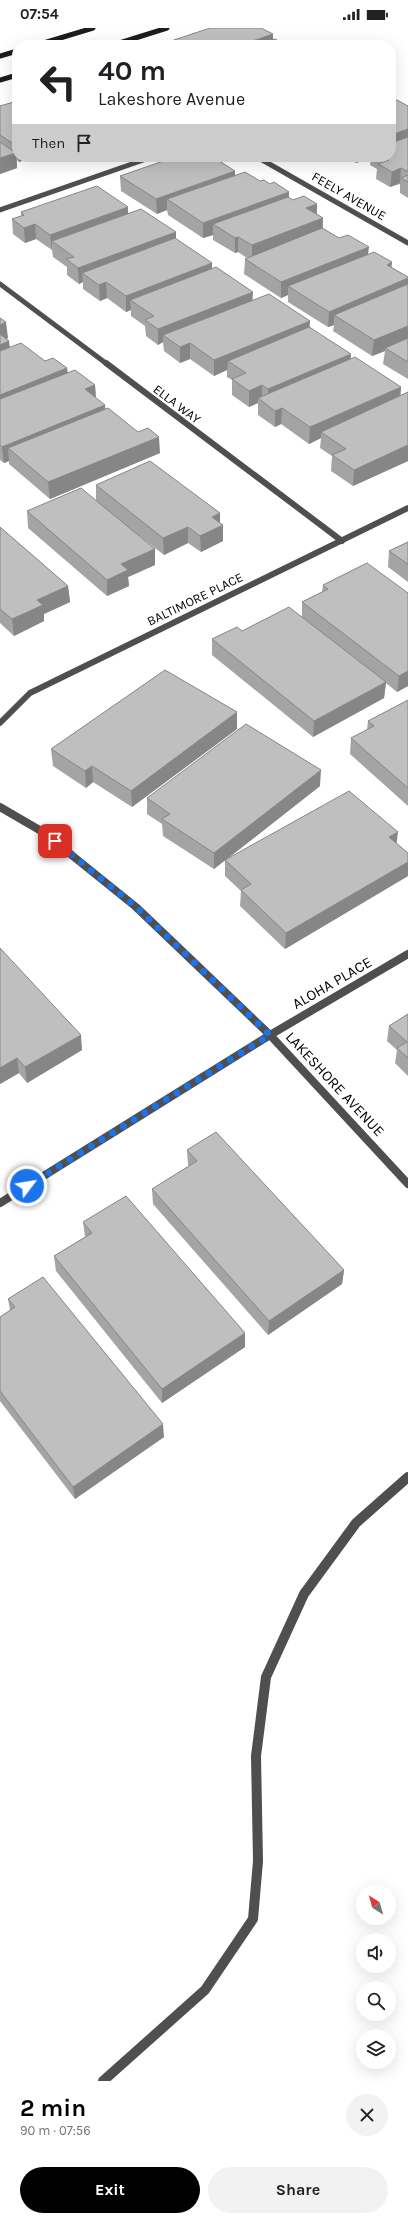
<!DOCTYPE html>
<meta charset="utf-8">
<style>
:root{--surface:#fff;--page:#f2f2f2;--text:#202124;--muted:#757577;--accent:#000}
body{margin:0;font-family:Karla,sans-serif;background:var(--page);color:var(--text);height:100vh;display:flex;flex-direction:column;font-size:15px;white-space:nowrap}
*{box-sizing:border-box;margin:0}
p{font-size:13px;color:var(--muted)}
.icon{flex:none;width:22px;height:22px;fill:none;stroke:currentColor;stroke-width:2;stroke-linecap:round;stroke-linejoin:round}
.map{position:relative;height:2053px;overflow:hidden}
.drawer{display:flex;flex-direction:column;background:var(--surface);flex:1}
.drawer>*{flex:none}
.hud{position:absolute;left:12px;top:12px;width:384px;height:122px;border-radius:16px;box-shadow:0 4px 16px #0002;background:#fff;color:var(--text);overflow:hidden}
.needle{width:26px;rotate:323deg}
.controls{position:absolute;left:356px;top:1857px;display:grid;gap:8px}
.controls a{display:grid;place-items:center;width:40px;height:40px;border-radius:50%;background:var(--surface);box-shadow:0 4px 16px #0002;font-size:20px}
.pin{position:absolute;display:grid;place-items:center;width:34px;height:34px;color:#fff;margin:-17px;border-radius:8px;box-shadow:0 2px 6px #0006}
.me{position:absolute;width:44px;margin:-22px;rotate:59deg;stroke-linejoin:round;filter:drop-shadow(0 0 3px #0008)}
.turn{display:flex;align-items:center;gap:14px;height:84px;padding:0 20px;font-size:18px}
.turn .icon{width:52px;height:52px;stroke-width:2.5}
.turn b{display:block;font-size:28px;line-height:34px}
.then{display:flex;align-items:center;height:38px;padding:0 20px;background:#0003;gap:8px;font-size:15px}
.round{display:grid;place-items:center;flex:none;width:42px;height:42px;border-radius:21px;background:var(--page)}
.summary{display:flex;align-items:center;justify-content:space-between;height:68px;padding:0 20px}
h1{font-size:24px;font-weight:700;line-height:30px;color:var(--accent)}
.primary-button{display:flex;gap:8px;margin-top:auto;padding:8px 20px}
.primary-button a{flex:1;height:46px;border-radius:24px;background:var(--accent);color:#fff;font-size:16px;font-weight:700;line-height:46px;text-align:center}
.primary-button a+a{background:var(--page);color:var(--text)}
.status{display:flex;justify-content:space-between;align-items:center;height:28px;padding:0 20px;background:var(--surface);direction:ltr}
.status svg{height:11px;fill:currentColor}
.map>svg:first-child{display:block}
.lines{fill:none;stroke-linecap:round;stroke-linejoin:round}
.street-far3{stroke:#4f4f4f;stroke-width:5}
.street-far2{stroke:#4f4f4f;stroke-width:6}
.street-far1{stroke:#4f4f4f;stroke-width:8}
.street{stroke:#4f4f4f;stroke-width:10}
.secondary{stroke:#1c1c1c;stroke-width:5}
.wall{fill:#a4a4a4}
.shaded-wall{fill:#868686}
.building{fill:#bfbfbf;stroke:#868686}
.route{stroke:#1a73e8;stroke-width:7;stroke-dasharray:0 12.6}
.labels{text-anchor:middle;dominant-baseline:central;stroke-width:3.5;stroke-linejoin:round;paint-order:stroke}
.far-street-label{font-size:13px;fill:#000;stroke:#fff}
.street-label{font-size:15px;fill:#000;stroke:#fff}
</style>
<div class="status"><b>07:54</b><svg viewBox="0 0 49 12"><path d="M0 12V9h3v3zM5 12V6h3v6zM10 12V3h3v9zM15 12V0h3v12zM26 1h20v11H26zM47 4h2v5h-2z"/></svg></div>
<div class="map">
<svg width="408" height="2053" viewBox="0 0 408 2053">
<rect width="100%" height="100%" fill="#fff"/>
<g class="lines">
<g class="street-far3">
<path d="M257,129L408,215"/>
<path d="M0,182L152,129"/>
<path d="M0,256L107,336"/>
</g>
<g class="street-far2">
<path d="M106,335L342,513"/>
<path d="M0,695L30,665L408,480"/>
</g>
<g class="street-far1">
<path d="M0,779L43,804L136,879L270,1007L408,1156"/>
<path d="M0,1175L270,1007L408,926"/>
</g>
<path class="street" d="M103,2053L205,1962L253,1891L258,1833L256,1728L266,1649L304,1566L356,1495L408,1449"/>
<g class="secondary">
<path d="M37,17L93,0"/>
<path d="M113,17L167,0"/>
<path d="M0,28L17,23"/>
<path d="M0,52L17,47"/>
</g>
</g>
<g class="wall">
<path d="M17,73V129H35L19,134L17,132V140L0,146V78Z"/>
<path d="M408,78V170L400,165V156L390,159L376,151L377,141L370,137L371,130L356,135L345,129H391Z"/>
<path d="M46,129H62L51,133Z"/>
<path d="M222,134L235,147L270,156L289,164V170L293,172L317,176V186L323,190V200L339,210L368,226L392,234L391,239L408,249V351L383,336L385,323L372,328L333,303L334,297L328,299L288,274V267L281,270L244,246L245,231L247,230L238,224L235,225L213,212V207L203,210L168,187L167,182L157,186L121,163L120,148Z"/>
<path d="M21,184L128,186L176,211L212,235V241L252,272L310,299L351,331L401,359L400,368L408,364V433L353,458L331,443L332,428L320,420L321,410L309,416L281,396L275,399L258,387V375L249,379L232,367V352L227,349V342L214,348L190,331L180,335L164,323L163,314L158,317L146,308L145,298L131,288V282L126,284L107,270L100,273L83,261V254L79,256L67,247V239L53,229L52,222L36,211L25,215L13,206L12,191L21,188Z"/>
<path d="M0,290L8,310L6,311L10,319L45,333L67,340L68,345L95,357L96,370L105,381L160,425L50,471L9,436V433L4,435L0,432Z"/>
<path d="M96,457L220,495L223,513L201,524L188,515L164,527L128,499L155,521V537L128,549L129,558L107,568L28,500L27,483L96,473Z"/>
<path d="M0,499L68,558L70,574L44,586V593L14,608L0,595Z"/>
<path d="M408,514V554L388,539L389,523Z"/>
<path d="M367,535L408,658L397,664L386,655L384,670L313,709L212,627V611L302,589V574L322,564L323,557Z"/>
<path d="M408,672V778L350,726L351,710L367,702L368,693Z"/>
<path d="M237,701L132,779L93,754L86,760L53,738L51,721Z"/>
<path d="M320,758L226,832L397,816L408,825V848L285,921L240,878L241,863L225,848V832L214,841L163,808L162,796L147,786V770Z"/>
<path d="M0,920L82,1022L27,1055L19,1045L0,1056Z"/>
<path d="M408,986V1048L395,1035L397,1022L387,1013L389,998Z"/>
<path d="M187,1122L344,1242L342,1256L268,1307L153,1176L152,1161L189,1138L188,1137Z"/>
<path d="M83,1194L245,1319L162,1375L56,1243L54,1228L85,1209Z"/>
<path d="M8,1271L164,1409L75,1471L0,1373V1289L10,1282Z"/>
</g>
<g class="shaded-wall">
<path d="M273,6V17H241Z"/>
<path d="M408,101V115L391,122V107Z"/>
<path d="M16,125L17,140L0,146V130Z"/>
<path d="M19,129H35L19,134Z"/>
<path d="M51,129H62L51,133Z"/>
<path d="M222,129V144L216,131Z"/>
<path d="M356,129H371L356,135Z"/>
<path d="M401,140L400,155L390,159L392,144Z"/>
<path d="M235,143V158L167,171V182L157,186L156,171Z"/>
<path d="M289,164V179L213,196V207L203,210V195Z"/>
<path d="M317,176L316,191L306,180Z"/>
<path d="M128,179V195L52,213V222L50,207Z"/>
<path d="M323,190L322,206L252,233V217Z"/>
<path d="M35,196L36,211L25,215L24,200Z"/>
<path d="M176,204V220L82,245L83,254L79,256L78,240Z"/>
<path d="M238,209V224L235,225V210Z"/>
<path d="M369,219L367,234L288,258V267L281,270V254Z"/>
<path d="M392,234L390,250L387,237Z"/>
<path d="M212,235V250L130,272L131,282L126,284V268Z"/>
<path d="M408,250V260L334,287V297L328,299L329,284Z"/>
<path d="M106,254L107,270L100,273L99,257Z"/>
<path d="M253,264L252,279L163,307V314L158,317V301Z"/>
<path d="M310,293L309,309L228,333L227,342L214,348V332Z"/>
<path d="M6,294L8,310L0,313V297Z"/>
<path d="M408,298V313L385,320V323L372,328L374,312Z"/>
<path d="M9,313L11,329L0,333V317Z"/>
<path d="M190,315V331L180,335V319Z"/>
<path d="M351,326L350,342L268,378V361Z"/>
<path d="M67,340L68,356L0,384V367Z"/>
<path d="M95,357L96,374L85,361Z"/>
<path d="M262,357V373L258,370V375L249,379V363Z"/>
<path d="M401,359L400,375L321,404V410L309,416L310,399Z"/>
<path d="M105,377L106,393L8,420L9,433L4,435L2,419Z"/>
<path d="M282,380L281,396L275,399V383Z"/>
<path d="M159,409L160,425L50,471L48,454Z"/>
<path d="M408,417V433L353,458L354,442Z"/>
<path d="M220,485V499L223,497V513L201,524L200,508L212,489Z"/>
<path d="M188,499V515L164,527L163,510Z"/>
<path d="M155,521V537L128,549L129,558L107,568V552L121,536Z"/>
<path d="M68,558L70,574L44,586V593L14,608L12,591L37,572Z"/>
<path d="M408,643V658L397,664L399,648Z"/>
<path d="M386,654L384,670L313,709L314,693Z"/>
<path d="M237,684V701L132,779L131,763Z"/>
<path d="M92,738L93,754L86,760L85,743Z"/>
<path d="M321,742L320,758L214,841V825Z"/>
<path d="M398,804L396,820L389,809Z"/>
<path d="M408,834V848L285,921L286,905Z"/>
<path d="M81,1007L82,1022L27,1055L25,1039Z"/>
<path d="M17,1030L19,1045L0,1056V1040Z"/>
<path d="M344,1242L342,1256L268,1307L269,1293Z"/>
<path d="M245,1305V1319L162,1375V1361Z"/>
<path d="M163,1396L164,1409L75,1471L73,1459Z"/>
</g>
<g class="building">
<path d="M210,0H261L273,6L241,17H165L162,16Z"/>
<path d="M275,11L286,17H258Z"/>
<path d="M397,72L408,78V101L391,107V74Z"/>
<path d="M17,73V118L0,107V78Z"/>
<path d="M408,109V143H407L401,140L392,144L378,136L389,132L384,129H391V115Z"/>
<path d="M0,114L16,125L0,130Z"/>
<path d="M175,129H222L216,131L235,143L156,171L120,148Z"/>
<path d="M245,144L260,153L264,152L270,156L274,154L289,164L203,195L167,171Z"/>
<path d="M408,147V154L401,150Z"/>
<path d="M97,158L128,179L50,207L35,196L24,200L12,191L24,187L21,184Z"/>
<path d="M304,168L317,176L306,180L323,190L252,217L238,209L235,210L213,196L288,169L293,172Z"/>
<path d="M141,181L176,204L78,240L66,231L74,229L52,213Z"/>
<path d="M322,200L339,210L348,207L369,219L281,254L245,231Z"/>
<path d="M175,210L212,235L126,268L106,254L99,257L82,245Z"/>
<path d="M374,224L392,234L387,237L408,249V250L329,284L288,258Z"/>
<path d="M216,239L253,264L158,301L145,292L154,288L130,272Z"/>
<path d="M408,256V298L374,312L334,287Z"/>
<path d="M269,266L310,293L214,332L190,315L180,319L163,307Z"/>
<path d="M0,290L6,294L0,297Z"/>
<path d="M309,299L351,326L268,361L262,357L249,363L232,351L246,345L228,333Z"/>
<path d="M0,306L9,313L0,317Z"/>
<path d="M408,310V334L385,320Z"/>
<path d="M21,315L45,333L53,330L67,340L0,367V323Z"/>
<path d="M355,329L401,359L310,399L282,380L275,383L258,370Z"/>
<path d="M75,342L95,357L85,361L105,377L2,419L0,417V371Z"/>
<path d="M408,364V417L354,442L332,427L346,421L321,404Z"/>
<path d="M108,380L138,404L148,400L159,409L48,454L8,420Z"/>
<path d="M150,433L220,485L212,489L223,497L200,508L188,499L163,510L96,457Z"/>
<path d="M81,460L155,521L121,536L128,542L107,552L27,483Z"/>
<path d="M0,499L68,558L37,572L43,577L12,591L0,581Z"/>
<path d="M408,514V536L389,523Z"/>
<path d="M367,535L408,565V643L399,648L302,574L328,561L323,557Z"/>
<path d="M289,579L386,654L314,693L212,611L237,599L242,603Z"/>
<path d="M165,642L237,684L131,763L92,738L85,743L51,721Z"/>
<path d="M408,672V760L351,710L374,698L368,693Z"/>
<path d="M246,696L321,742L214,825L162,791L170,786L147,770Z"/>
<path d="M349,763L398,804L389,809L408,825V834L286,905L241,862L251,856L225,832Z"/>
<path d="M0,920L81,1007L25,1039L17,1030L0,1040Z"/>
<path d="M408,986V1030L397,1020L407,1014L389,998Z"/>
<path d="M216,1104L344,1242L269,1293L152,1161L197,1133L187,1122Z"/>
<path d="M126,1168L245,1305L162,1361L54,1228L92,1205L83,1194Z"/>
<path d="M43,1249L163,1396L73,1459L0,1363V1289L15,1279L8,1271Z"/>
</g>
<g class="lines">
<path class="route" d="M27,1158L270,1007L136,879L55,813"/>
</g>
<g class="labels">
<g class="far-street-label">
<text transform="translate(349 168) rotate(30)">FEELY AVENUE</text>
<text transform="translate(177 376) rotate(37)">ELLA WAY</text>
<text transform="translate(195 571) rotate(-26)">BALTIMORE PLACE</text>
</g>
<g class="street-label">
<text transform="translate(332 955) rotate(-30)">ALOHA PLACE</text>
<text transform="translate(335 1056) rotate(47)">LAKESHORE AVENUE</text>
</g>
</g>
</svg>
<div class="controls">
<a><svg class="needle" viewBox="-14 -14 28 28"><path d="M0-13l5 13h-10z" fill="#e53935"/><path d="M0 13l5-13h-10z" fill="#757577"/></svg></a>
<a><svg class="icon" aria-label="sound" viewBox="0 0 24 24"><path d="M4 9h4l5-4v14l-5-4H4zM17 9q2 3 0 6"/></svg></a>
<a><svg class="icon" aria-label="search" viewBox="0 0 24 24"><circle cx="10" cy="10" r="6"/><path d="M15 15l6 6"/></svg></a>
<a><svg class="icon" aria-label="layers" viewBox="0 0 24 24"><path d="M12 4l9 5-9 5-9-5zM3 14l9 5 9-5"/></svg></a>
</div>
<div class="pin" style="left:55px;top:813px;background:#d93025"><svg class="icon" aria-label="arrive" viewBox="0 0 24 24"><path d="M6 21V4h12l-3 4 3 4H6"/></svg></div>
<svg class="me" style="left:27px;top:1158px" viewBox="-20 -20 40 40"><circle r="17" fill="#1a73e8" stroke="#fff" stroke-width="3"/><path d="M0-11L8 9 0 5-8 9z" fill="#fff"/></svg>
<div class="hud">
<div class="turn"><svg class="icon" aria-label="left" viewBox="0 0 24 24"><path d="M17 20v-9H6M10 6l-5 5 5 5"/></svg><div><b>40 m</b>Lakeshore Avenue</div></div>
<div class="then">Then<svg class="icon" aria-label="arrive" viewBox="0 0 24 24"><path d="M6 21V4h12l-3 4 3 4H6"/></svg></div>
</div>
</div>
<section class="drawer">
<div class="summary"><div><h1>2 min</h1><p>90 m · 07:56</p></div><a class="round"><svg class="icon" aria-label="close" viewBox="0 0 24 24"><path d="M6 6l12 12M18 6L6 18"/></svg></a></div>
<div class="primary-button"><a>Exit</a><a>Share</a></div>
</section>
